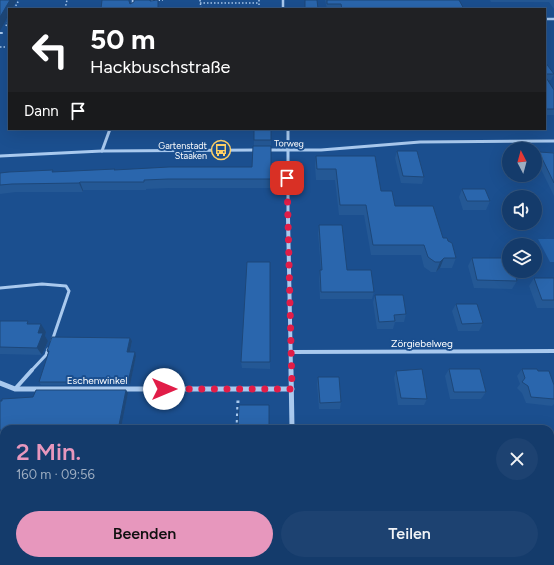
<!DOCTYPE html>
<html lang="de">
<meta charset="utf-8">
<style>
:root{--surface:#143b6b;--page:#1d4271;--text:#f1f3f6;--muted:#9dadc1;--line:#33557e;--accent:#e797bd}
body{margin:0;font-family:Figtree,sans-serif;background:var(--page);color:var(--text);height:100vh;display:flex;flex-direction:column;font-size:15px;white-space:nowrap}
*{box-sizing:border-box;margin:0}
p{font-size:13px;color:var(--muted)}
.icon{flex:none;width:22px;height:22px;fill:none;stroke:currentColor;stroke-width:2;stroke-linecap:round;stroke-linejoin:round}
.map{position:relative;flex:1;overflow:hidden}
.details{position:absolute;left:0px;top:425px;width:554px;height:140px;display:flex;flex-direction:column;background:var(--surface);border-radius:12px 12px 0 0;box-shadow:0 4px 16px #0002,0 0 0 1px var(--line)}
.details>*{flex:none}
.hud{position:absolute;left:8px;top:8px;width:538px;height:122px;border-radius:0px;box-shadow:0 4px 16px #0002,0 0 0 1px var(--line);background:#202124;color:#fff;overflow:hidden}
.needle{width:26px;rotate:354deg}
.fabs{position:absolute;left:502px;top:142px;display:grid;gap:8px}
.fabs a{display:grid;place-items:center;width:40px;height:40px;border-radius:50%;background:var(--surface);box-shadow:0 4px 16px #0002,0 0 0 1px var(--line);font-size:20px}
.pin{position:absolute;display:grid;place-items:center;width:34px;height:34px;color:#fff;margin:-17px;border-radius:8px;box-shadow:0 2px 6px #0006}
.me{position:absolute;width:44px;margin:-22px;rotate:90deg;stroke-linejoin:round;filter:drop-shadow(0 0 3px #0008)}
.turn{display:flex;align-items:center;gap:14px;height:84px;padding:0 16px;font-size:18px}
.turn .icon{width:52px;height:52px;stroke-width:2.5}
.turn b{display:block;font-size:28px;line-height:34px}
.then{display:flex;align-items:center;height:38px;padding:0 16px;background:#0003;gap:8px;font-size:15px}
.round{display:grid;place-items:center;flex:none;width:42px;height:42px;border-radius:21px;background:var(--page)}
.summary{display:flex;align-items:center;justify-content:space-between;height:68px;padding:0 16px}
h1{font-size:24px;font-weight:600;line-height:30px;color:var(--accent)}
.primary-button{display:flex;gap:8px;margin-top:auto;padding:8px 16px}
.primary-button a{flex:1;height:46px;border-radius:24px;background:var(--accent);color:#111;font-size:16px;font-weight:600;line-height:46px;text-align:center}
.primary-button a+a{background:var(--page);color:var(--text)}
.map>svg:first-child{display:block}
.green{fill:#2461a8}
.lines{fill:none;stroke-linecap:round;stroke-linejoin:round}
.path-far1{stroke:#a9c9ee;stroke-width:1.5;stroke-dasharray:1.5 2;stroke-linecap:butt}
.path{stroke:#a9c9ee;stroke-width:3;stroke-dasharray:2.5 4;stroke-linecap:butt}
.service-far2{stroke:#a9c9ee;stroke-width:2}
.service-far1{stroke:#a9c9ee;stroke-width:3}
.service{stroke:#a9c9ee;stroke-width:4}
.minor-far3{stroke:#a9c9ee;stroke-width:2.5}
.minor-far2{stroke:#a9c9ee;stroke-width:3}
.minor-far1{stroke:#a9c9ee;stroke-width:4}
.minor{stroke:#a9c9ee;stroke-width:5}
.wall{fill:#245895}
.shaded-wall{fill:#1d4779}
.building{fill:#2a66ad;stroke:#1d4779}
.route{stroke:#e11d48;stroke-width:7;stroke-dasharray:0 12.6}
.labels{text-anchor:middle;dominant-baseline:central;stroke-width:4;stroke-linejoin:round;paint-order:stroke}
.far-street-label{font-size:9px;fill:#fff;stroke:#1b4f8f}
.far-poi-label{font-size:9px;fill:#fff;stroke:#1b4f8f;text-anchor:end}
.street-label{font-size:10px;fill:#fff;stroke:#1b4f8f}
</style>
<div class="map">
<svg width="554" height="565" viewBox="0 0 554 565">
<rect width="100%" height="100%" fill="#1b4f8f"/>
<path class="green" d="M538,239H554V262H550Z"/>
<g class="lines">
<g class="path-far1">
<path d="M200,0L201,9"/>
<path d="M259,0V9"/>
<path d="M148,1L163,0"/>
<path d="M200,3H259"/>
<path d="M14,9L19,0"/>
<path d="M65,9L67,0"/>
<path d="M6,26L9,19"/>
<path d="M0,47H9"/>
</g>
<g class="path">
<path d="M237,429L238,400"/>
<path d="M0,558H4"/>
</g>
<path class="service-far2" d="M0,33H2"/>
<g class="service-far1">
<path d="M0,288L42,284L66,286L69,291L52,341"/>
<path d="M31,371L46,355L48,349"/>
</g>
<path class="service" d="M15,389L32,370"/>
<g class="minor-far3">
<path d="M133,0V9"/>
<path d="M283,0V9"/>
<path d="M545,19H554"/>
</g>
<g class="minor-far2">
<path d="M267,150H321L420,142L554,141"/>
<path d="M102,151L110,129"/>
<path d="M0,156L102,151L258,150"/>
<path d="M288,218V129"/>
</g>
<g class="minor-far1">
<path d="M288,217L291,371"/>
<path d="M291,352L554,351"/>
</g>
<g class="minor">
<path d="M291,370L292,429"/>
<path d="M0,383L15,389H292"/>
<path d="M295,561V565"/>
</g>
</g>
<g class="wall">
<path d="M325,0H459L464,9H327Z"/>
<path d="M490,0H554V9L549,2H491Z"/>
<path d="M545,62L554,74L551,80H548L554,90V115H545Z"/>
<path d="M271,129V188H169L146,189V190H83V192H16L0,194V173L53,170V172L252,167L254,146V140Z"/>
<path d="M397,151L424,177L422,184L401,183L395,158Z"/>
<path d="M539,152H554V196L536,159Z"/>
<path d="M316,156L381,191L395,206L448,241L456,258L452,268H440L436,272H431L424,267L421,255H371L364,215H339L335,180H316L315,166Z"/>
<path d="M462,189L490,201L486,210H463L459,197Z"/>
<path d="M506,199H509V218H508L503,206Z"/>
<path d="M319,225L347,270L374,292L372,299H320L319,278L320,270H321L318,233Z"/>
<path d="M472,258L517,281L512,289L474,288L468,266Z"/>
<path d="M270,262V369L242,368L241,362Z"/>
<path d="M534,278H554V308H537L529,286Z"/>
<path d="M375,295L406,314L404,322H395L393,329H377L373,302Z"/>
<path d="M456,304L483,323L479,331H458L452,311Z"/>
<path d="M0,321L30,324L46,332L45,336L48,341L42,355L0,354Z"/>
<path d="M130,338L132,341L130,352L136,356L130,385H41L39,382L48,353L47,351Z"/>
<path d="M449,369L486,392L481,399H450L445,376Z"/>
<path d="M522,369L538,371L554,385V404L552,406L526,403L522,393L517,388L520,384L517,376Z"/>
<path d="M396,371L427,399L424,405H398L394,378Z"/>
<path d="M318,377L341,402L340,409H319L317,384Z"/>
<path d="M128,393L121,428H113V429H4V446H0V401Z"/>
<rect x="550" y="456" width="4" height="37"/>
<path d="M268,561V565H232V564Z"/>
<path d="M446,561H466L467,565H447Z"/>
</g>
<g class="shaded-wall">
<path d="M10,0H17L12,9H9V14L0,31V17Z"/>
<path d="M80,182L83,190V192L79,183Z"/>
<path d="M444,258L440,268L436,272L440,262Z"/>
<path d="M41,324L46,332L45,336L48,341L42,355L37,348L38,333Z"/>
<path d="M130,338L132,341L129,356L127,352Z"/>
<path d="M135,352L136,356L130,385L128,382Z"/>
<path d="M126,390L128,393L121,428L119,425Z"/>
<path d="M111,425L113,428V429H110Z"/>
</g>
<g class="building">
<path d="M0,0H10L0,17Z"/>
<path d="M102,0H129V1L130,4L134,2V0H150V1L158,0V9H101Z"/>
<path d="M305,0H317L318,9H305Z"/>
<path d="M327,0H459L464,9H342L341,4H327Z"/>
<path d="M545,62L554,74H545Z"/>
<path d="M545,76L554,90V109H545Z"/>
<rect x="254" y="129" width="17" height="11"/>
<path d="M253,146H271V179H168L144,180V182H80L79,183L12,184L0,185V173L9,172L53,170L52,172L115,169L114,170L169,167H252Z"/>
<path d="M397,151H417L424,177L403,176Z"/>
<path d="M539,152L554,153V183Z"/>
<path d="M316,156H375L381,191H392L395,206H433L443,238H447L448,241L452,243L456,258H444L440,262H435L428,257L424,245H373L366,205H340L336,169H317Z"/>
<path d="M462,189H485L490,201H467Z"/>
<path d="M506,199H509V206Z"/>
<path d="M319,225H342L347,270H371L374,292H321L320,270H322Z"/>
<path d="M472,258H509V271H514L517,281L477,280Z"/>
<path d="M247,262H270V362H241Z"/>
<path d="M534,278H554V300H542Z"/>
<path d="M375,295H403L406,314L394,315L395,321L379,322Z"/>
<path d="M456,304H477L483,323L462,324Z"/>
<path d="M0,321H28L27,324H41L38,333H43L37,348L0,347Z"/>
<path d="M52,337L130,338L127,352H135L128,382H39L49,351H47Z"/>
<path d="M422,369L427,399L401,398L396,371Z"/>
<path d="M449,369H480L486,392H454Z"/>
<path d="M522,369H537L538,371H549L554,385V399L531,397L528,386L522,382L525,378Z"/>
<path d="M318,377H339L341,402L320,403Z"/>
<path d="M36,390H126L119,425H111L110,429H4V443H0V432L1,430H0V401H2V399L33,397Z"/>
<path d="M239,405H269V429H238Z"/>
<rect x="550" y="456" width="4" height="33"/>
<path d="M232,561H268V565L232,564Z"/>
<path d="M449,561H466L467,565H450Z"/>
</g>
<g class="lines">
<path class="route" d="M164,389H292L287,178"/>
</g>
<defs>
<g id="bus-ring" transform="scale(1)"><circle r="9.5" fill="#1b4f8f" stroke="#ffd166" stroke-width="1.5"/><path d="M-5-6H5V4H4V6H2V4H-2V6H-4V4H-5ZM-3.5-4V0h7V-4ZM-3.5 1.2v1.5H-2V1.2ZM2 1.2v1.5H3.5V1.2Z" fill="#ffd166"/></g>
</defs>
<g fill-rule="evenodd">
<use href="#bus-ring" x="221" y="150"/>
</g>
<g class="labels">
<g class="far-street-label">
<text transform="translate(289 143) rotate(1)">Torweg</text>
</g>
<g class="far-poi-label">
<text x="207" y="145">Gartenstadt<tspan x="207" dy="10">Staaken</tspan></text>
</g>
<g class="street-label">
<text x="422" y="343">Zörgiebelweg</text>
<text x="97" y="380">Eschenwinkel</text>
</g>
</g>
</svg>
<div class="fabs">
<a><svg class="needle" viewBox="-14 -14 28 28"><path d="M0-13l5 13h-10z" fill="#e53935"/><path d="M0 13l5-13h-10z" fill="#9dadc1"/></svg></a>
<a><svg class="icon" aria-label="sound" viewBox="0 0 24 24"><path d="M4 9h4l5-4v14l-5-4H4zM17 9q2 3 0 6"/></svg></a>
<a><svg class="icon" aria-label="layers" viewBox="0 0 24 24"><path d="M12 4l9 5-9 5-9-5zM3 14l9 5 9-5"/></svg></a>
</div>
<div class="pin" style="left:287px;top:178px;background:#d93025"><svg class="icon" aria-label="arrive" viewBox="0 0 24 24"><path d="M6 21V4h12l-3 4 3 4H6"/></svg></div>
<svg class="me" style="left:164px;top:389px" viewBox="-20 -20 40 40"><circle r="19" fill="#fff"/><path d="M0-13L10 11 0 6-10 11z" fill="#e11d48"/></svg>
<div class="hud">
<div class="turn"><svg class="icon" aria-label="left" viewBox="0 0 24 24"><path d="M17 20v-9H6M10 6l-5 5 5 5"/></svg><div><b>50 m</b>Hackbuschstraße</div></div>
<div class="then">Dann<svg class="icon" aria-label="arrive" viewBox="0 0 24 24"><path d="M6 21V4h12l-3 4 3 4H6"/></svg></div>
</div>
<section class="details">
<div class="summary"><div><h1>2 Min.</h1><p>160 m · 09:56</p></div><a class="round"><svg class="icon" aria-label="close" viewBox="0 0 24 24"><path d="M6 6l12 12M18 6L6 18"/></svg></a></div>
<div class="primary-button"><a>Beenden</a><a>Teilen</a></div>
</section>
</div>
